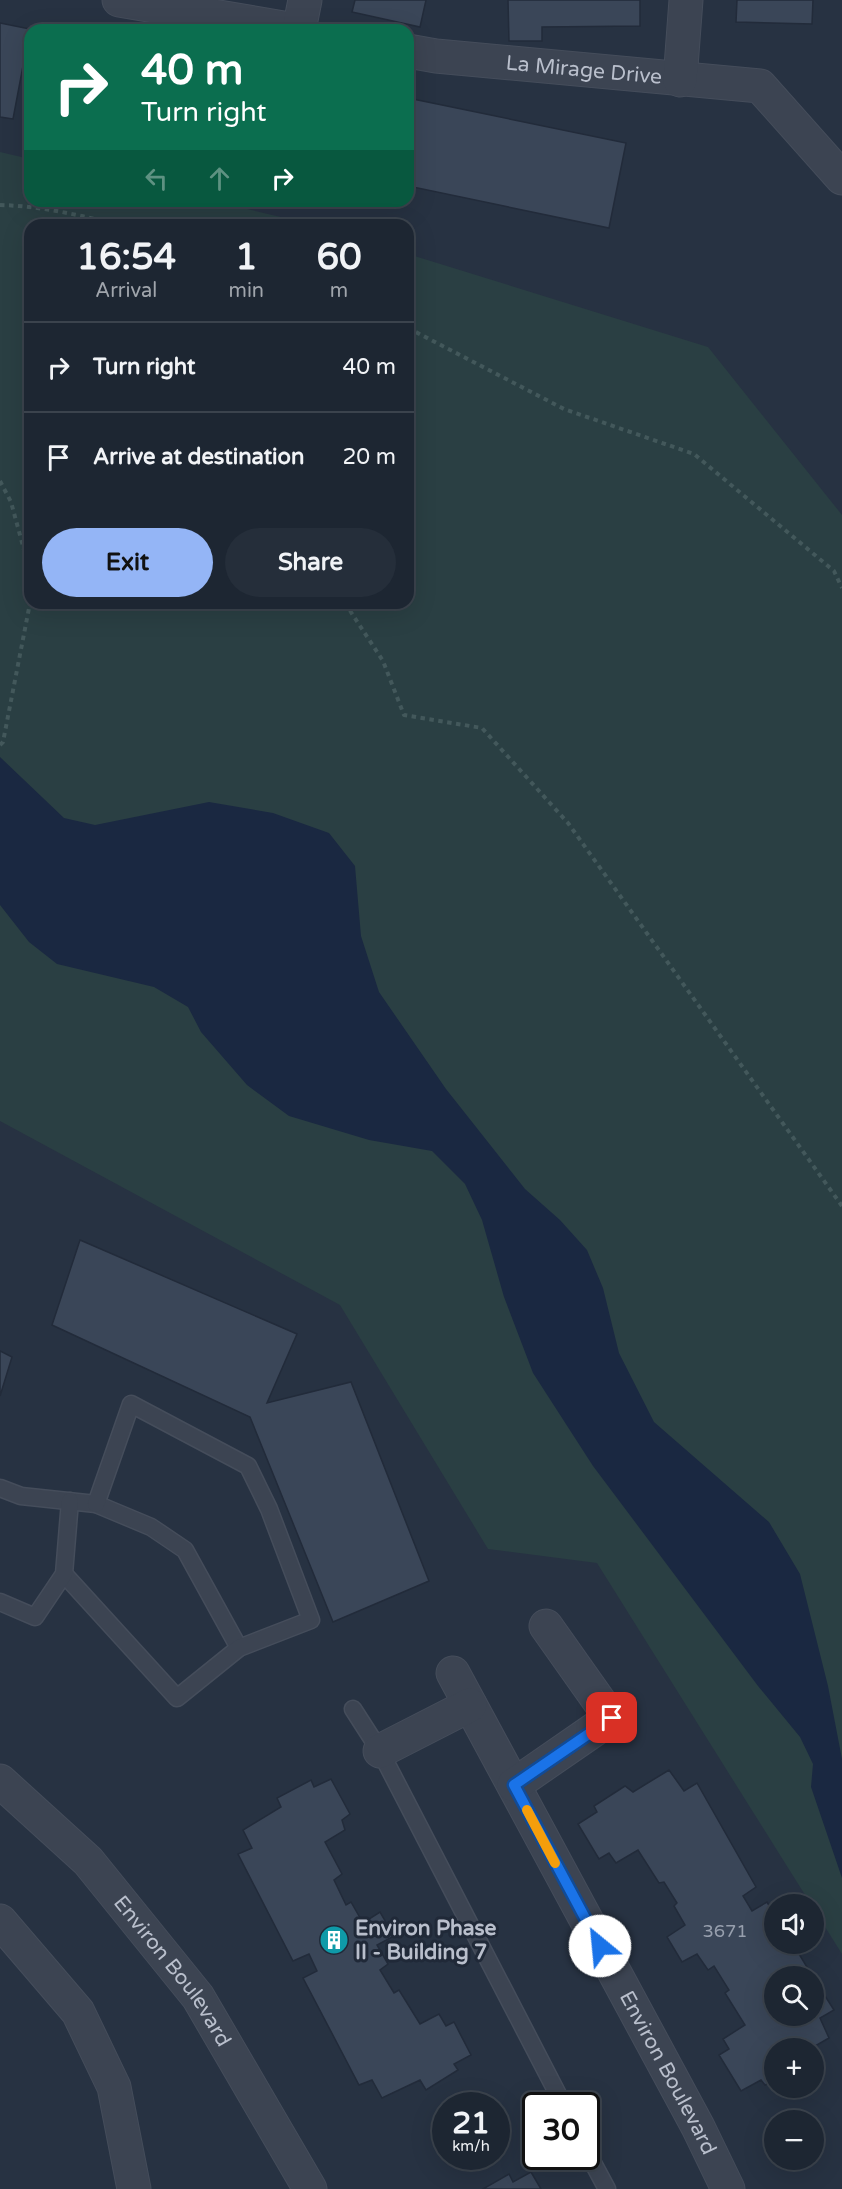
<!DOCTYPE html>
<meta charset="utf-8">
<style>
:root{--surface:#1d2632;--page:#252e3a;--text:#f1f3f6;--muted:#a0a5ac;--line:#3b434d;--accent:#94b5f6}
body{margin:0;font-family:"Varela Round",sans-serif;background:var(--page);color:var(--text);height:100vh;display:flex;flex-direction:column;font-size:22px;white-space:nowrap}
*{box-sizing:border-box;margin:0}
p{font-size:20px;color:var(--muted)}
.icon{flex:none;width:33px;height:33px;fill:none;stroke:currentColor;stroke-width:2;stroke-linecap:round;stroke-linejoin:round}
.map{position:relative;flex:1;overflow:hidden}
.sheet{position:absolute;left:24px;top:219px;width:390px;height:390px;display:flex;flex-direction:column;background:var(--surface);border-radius:18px;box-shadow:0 6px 24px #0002,0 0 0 2px var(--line)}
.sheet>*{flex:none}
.top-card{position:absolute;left:24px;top:24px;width:390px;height:183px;border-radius:18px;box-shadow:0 6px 24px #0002,0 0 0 2px var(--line);background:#0b6e4f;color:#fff;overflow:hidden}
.buttons{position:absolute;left:764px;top:1894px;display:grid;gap:12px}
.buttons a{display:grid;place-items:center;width:60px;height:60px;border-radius:50%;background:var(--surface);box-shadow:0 6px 24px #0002,0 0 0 2px var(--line);font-size:30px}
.speed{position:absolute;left:432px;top:2092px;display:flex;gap:12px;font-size:30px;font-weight:700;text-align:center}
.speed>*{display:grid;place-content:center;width:78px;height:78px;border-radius:50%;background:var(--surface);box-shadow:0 6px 24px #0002,0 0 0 2px var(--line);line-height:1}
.speed small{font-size:15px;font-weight:400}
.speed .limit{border:3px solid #111;border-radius:9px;background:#fff;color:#111}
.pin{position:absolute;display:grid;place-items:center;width:51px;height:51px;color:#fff;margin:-26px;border-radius:12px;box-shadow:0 3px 9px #0006}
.me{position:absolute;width:66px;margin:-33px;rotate:332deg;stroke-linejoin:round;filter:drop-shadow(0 0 4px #0008)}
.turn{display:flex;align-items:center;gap:21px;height:126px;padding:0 18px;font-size:27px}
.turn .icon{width:78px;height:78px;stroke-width:2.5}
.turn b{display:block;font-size:42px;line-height:51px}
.lanes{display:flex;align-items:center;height:57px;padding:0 18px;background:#0003;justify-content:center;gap:30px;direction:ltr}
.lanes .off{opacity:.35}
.eta{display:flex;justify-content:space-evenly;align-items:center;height:102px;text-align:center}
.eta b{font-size:36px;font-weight:700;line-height:42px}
.cta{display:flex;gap:12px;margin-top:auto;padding:12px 18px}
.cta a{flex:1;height:69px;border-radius:36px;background:var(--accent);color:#111;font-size:24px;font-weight:700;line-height:69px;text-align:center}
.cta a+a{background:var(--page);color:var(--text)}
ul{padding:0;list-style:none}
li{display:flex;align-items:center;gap:18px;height:90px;padding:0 18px;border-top:2px solid var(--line)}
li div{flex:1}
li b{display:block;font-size:22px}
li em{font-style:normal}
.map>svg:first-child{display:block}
.green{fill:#2a3f43}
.water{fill:#1a2841}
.building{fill:#3a4658;stroke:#222b3a;stroke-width:1.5}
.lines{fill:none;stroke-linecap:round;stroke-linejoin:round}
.lane-casing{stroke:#454d5b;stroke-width:19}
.street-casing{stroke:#454d5b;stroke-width:35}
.path{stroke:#43585b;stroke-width:4;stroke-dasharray:4.5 4.5;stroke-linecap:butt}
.lane{stroke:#3c4452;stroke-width:16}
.street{stroke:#3c4452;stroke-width:33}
.route-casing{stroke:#114b97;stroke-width:15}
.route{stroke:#1a73e8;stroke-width:10}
.slow{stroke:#f59e0b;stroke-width:10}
.labels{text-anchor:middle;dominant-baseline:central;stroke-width:6;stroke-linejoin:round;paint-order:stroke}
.number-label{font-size:18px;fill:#979fad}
.street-label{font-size:21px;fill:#b9bfcc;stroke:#202938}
.poi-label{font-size:21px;font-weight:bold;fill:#b9bfcc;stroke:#202938;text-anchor:start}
</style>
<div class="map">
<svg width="842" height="2189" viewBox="0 0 842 2189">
<rect width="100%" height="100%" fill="#273242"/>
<path class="green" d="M0,152L30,159V201H213L315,225H30V603H408V254L708,347L842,515V1954L597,1563L488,1549L340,1305L0,1121Z"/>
<path class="water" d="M0,757L64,818L95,825L209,802L273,813L329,833L355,866L361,936L379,992L446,1089L525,1189L560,1220L587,1250L603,1288L619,1353L654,1422L769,1522L800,1574L828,1686L842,1759V1878L811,1787L813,1764L800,1737L758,1686L593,1466L533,1373L504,1297L482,1220L465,1184L432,1151L369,1140L289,1116L247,1085L201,1032L188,1007L154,987L57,964L29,942L0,905Z"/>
<g class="building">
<path d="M355,0H426L420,27L352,12Z"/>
<path d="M508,0H640V26L542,27V41H509Z"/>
<path d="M737,0H813L812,24L736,22Z"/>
<path d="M0,23L30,29L13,119L0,117Z"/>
<path d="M408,98L626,143L609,228L408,186Z"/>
<path d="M80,1240L297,1334L267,1403L351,1382L429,1581L333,1622L250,1417L52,1325Z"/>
<path d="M0,1351L12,1357L0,1396Z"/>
<path d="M669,1770L684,1791L697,1783L756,1887L743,1896L752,1911L767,1902L774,1914V1944H793L813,1977H774V2016H813V1977L834,2010L820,2018L829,2038L810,2049H774V2081L765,2085L761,2080L741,2091L719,2055L729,2049L723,2039L745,2025L725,1993L729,1990L714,1966L708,1970L697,1954L682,1962L667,1937L685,1925L674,1906L677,1903L664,1882L659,1883L638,1850L616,1863L609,1853L599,1859L578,1824L597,1812L594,1806L625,1786L633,1792Z"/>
<path d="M331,1779L350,1814L342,1820L345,1830L325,1842L342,1874L334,1880L346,1905L351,1902L363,1923L380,1912L394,1936L377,1945L388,1964L380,1970L394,1993L399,1990L420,2024L439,2014L446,2026L454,2022L471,2055L454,2064L458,2070L426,2090L420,2080L382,2098L372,2080L359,2085L303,1978L317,1971L309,1954L293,1961L238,1854L252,1848L243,1830L281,1807L277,1798L311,1780L314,1787Z"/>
<path d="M531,2172L541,2189H483L509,2174L513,2182Z"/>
</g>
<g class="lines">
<g class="lane-casing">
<g id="lane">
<path d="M0,1488L21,1496L96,1504L151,1527L185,1550L239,1648"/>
<path d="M64,1574L177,1698L239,1648L311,1620L269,1509L248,1466L131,1404L96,1504"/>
<path d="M0,1602L35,1617L64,1574L70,1501"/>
<path d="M353,1709L380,1751L564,2106"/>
<path d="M586,2150L607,2189"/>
</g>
</g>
<g class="street-casing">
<g id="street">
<path d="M119,0L295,30"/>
<path d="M299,30L305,0"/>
<path id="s1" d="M408,51L436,56L760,86L842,178"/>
<path d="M680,80L686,0"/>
<path id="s2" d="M453,1673L698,2127L728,2189"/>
<path d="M380,1751L470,1705"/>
<path id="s3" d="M0,1781L88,1861L198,1997L310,2189"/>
<path d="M514,1785L611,1718L546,1626"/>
<path d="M0,1921L78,2012L114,2087L134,2189"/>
</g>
</g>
<g class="path">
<path d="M0,205C40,206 80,215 119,225"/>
<path d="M408,328L564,409L694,454L834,571L842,588"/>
<path d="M0,481L11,502L30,572"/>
<path d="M345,603L383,661L404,715L482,728L568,823L842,1206"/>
<path d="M0,745L3,742L30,603"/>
</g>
<use href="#lane" class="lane"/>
<use href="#street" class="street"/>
</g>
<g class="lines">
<g class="route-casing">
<path id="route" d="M600,1946L514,1785L612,1718"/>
</g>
<use href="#route" class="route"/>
<path class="slow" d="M527,1810L555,1863"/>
</g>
<defs>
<g id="building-disc" transform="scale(1.5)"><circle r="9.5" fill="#0f9aa8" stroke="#202938"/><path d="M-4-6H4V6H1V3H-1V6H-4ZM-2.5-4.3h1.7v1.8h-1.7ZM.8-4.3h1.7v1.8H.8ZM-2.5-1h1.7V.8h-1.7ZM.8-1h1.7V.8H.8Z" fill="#fff"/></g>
</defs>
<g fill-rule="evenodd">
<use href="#building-disc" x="334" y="1940"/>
</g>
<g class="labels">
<g class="number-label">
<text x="725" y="1931">3671</text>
</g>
<g class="street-label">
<text stroke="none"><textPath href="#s1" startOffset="177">La Mirage Drive</textPath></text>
<text stroke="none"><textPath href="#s3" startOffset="258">Environ Boulevard</textPath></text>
<text stroke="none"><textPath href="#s2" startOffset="454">Environ Boulevard</textPath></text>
</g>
<g class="poi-label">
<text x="355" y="1928">Environ Phase<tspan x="355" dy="24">II - Building 7</tspan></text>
</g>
</g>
</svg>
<div class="buttons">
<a><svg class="icon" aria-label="sound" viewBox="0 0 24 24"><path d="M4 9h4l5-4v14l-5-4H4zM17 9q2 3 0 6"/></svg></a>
<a><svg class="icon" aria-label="search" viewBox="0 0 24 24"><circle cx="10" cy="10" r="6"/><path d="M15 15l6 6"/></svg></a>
<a>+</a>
<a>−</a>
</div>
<div class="speed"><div>21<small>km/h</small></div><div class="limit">30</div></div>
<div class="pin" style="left:612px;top:1718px;background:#d93025"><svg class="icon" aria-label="arrive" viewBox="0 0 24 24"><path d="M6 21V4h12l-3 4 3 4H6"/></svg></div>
<svg class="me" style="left:600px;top:1946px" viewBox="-20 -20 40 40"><circle r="19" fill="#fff"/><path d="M0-13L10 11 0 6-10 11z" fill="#1a73e8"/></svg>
<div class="top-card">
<div class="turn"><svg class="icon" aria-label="right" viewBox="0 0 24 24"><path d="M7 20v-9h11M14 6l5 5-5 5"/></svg><div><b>40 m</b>Turn right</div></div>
<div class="lanes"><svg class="icon off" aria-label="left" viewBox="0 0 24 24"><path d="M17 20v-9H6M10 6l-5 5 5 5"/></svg><svg class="icon off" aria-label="ahead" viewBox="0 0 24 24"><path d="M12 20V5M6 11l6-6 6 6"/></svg><svg class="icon" aria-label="right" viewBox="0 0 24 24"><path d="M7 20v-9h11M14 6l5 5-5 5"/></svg></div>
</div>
<section class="sheet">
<div class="eta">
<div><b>16:54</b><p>Arrival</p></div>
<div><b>1</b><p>min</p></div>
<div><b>60</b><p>m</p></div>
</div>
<ul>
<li><svg class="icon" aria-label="right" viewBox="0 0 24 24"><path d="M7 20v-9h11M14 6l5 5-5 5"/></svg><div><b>Turn right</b></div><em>40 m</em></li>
<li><svg class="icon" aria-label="arrive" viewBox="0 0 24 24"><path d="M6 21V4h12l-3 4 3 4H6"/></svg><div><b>Arrive at destination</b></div><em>20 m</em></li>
</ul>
<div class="cta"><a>Exit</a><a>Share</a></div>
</section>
</div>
